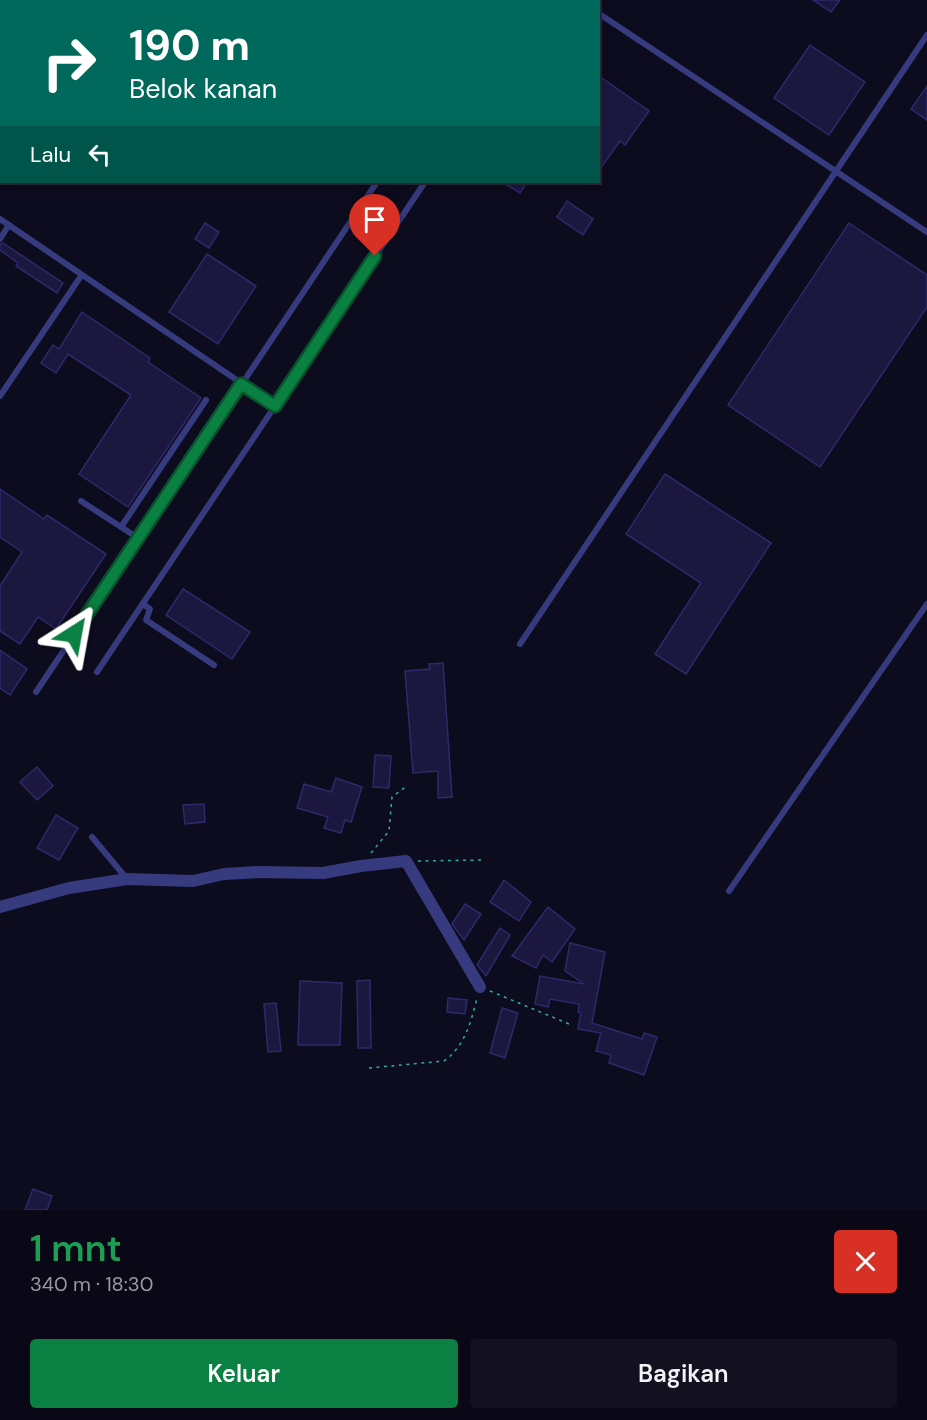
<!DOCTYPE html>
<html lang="id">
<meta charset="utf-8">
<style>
:root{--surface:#0a0816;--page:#13111f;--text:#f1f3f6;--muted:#999aa1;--line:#2a2935;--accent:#0b8043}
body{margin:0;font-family:"DM Sans",sans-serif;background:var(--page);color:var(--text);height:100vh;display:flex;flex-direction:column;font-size:22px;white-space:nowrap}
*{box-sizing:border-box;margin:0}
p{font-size:20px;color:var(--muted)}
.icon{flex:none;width:33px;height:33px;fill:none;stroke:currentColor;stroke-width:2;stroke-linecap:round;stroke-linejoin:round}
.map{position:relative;height:1210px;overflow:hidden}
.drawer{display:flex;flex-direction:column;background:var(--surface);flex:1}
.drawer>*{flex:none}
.guide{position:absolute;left:0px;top:0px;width:600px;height:183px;box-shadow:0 3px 15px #0003,0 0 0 2px var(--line);background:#00695c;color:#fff;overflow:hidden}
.pin{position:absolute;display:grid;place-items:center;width:51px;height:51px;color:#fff;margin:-62px -26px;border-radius:50% 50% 50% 0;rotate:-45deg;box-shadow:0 0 6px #0007}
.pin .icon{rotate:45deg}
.me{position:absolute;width:66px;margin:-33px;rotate:34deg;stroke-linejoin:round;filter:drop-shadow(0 0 4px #0008)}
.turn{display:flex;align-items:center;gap:21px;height:126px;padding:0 30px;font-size:27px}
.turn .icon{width:78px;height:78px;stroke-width:2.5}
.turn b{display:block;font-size:42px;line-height:51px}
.then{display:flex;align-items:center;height:57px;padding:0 30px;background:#0003;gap:12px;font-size:22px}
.round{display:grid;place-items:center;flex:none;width:63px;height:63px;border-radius:6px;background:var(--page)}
.overview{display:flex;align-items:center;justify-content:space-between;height:102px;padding:0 30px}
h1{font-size:36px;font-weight:600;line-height:45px;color:#1e9e55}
.cta{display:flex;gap:12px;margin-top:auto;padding:12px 30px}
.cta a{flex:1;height:69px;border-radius:6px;background:var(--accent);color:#fff;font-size:24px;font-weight:600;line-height:69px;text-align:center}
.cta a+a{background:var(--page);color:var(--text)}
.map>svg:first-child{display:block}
.building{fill:#1b173f;stroke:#2f296b;stroke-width:1.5}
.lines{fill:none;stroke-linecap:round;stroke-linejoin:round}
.path{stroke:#2bb09a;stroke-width:1.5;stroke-dasharray:3 4.5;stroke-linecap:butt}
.lane{stroke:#353b7e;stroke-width:6}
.street{stroke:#353b7e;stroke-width:12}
.route-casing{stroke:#07532c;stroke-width:15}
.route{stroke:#0b8043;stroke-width:10}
</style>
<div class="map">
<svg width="927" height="1210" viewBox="0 0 927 1210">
<rect width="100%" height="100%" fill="#0d0b1e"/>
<g class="building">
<path d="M813,0H840L831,12Z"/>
<path d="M810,45L865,82L829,135L774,98Z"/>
<path d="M602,78L649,111L625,145L620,141L598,172V83Z"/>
<path d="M927,86V120L911,109Z"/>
<path d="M502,182H527L520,193Z"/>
<path d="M567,201L593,219L583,235L557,217Z"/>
<path d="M205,223L219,232L209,248L195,239Z"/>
<path d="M849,223L927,275V307L820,467L728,405Z"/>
<path d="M3,243L63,283L57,293L16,266L18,263L0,250V244Z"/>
<path d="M207,254L256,286L218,344L169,312Z"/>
<path d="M82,312L150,358L148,362L201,398L128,507L79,474L131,395L68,354L56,373L41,363L53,345L59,349Z"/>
<path d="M665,474L771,543L686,674L655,654L701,583L626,534Z"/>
<path d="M0,489L44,519L47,515L106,554L56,629L38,617L20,644L0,631V586L22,552L0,537Z"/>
<path d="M183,589L250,632L232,659L166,615Z"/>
<path d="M0,650L27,669L10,695L0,688Z"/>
<path d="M443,663L452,797L438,798V771L413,773L405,671L430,669L429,664Z"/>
<path d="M375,755L391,756L389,788L373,787Z"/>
<path d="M37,767L53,786L37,800L20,782Z"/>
<path d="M336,778L362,787L351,822L345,820L341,833L324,828L328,817L297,808L304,784L331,792Z"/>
<path d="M204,804L205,822L185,824L183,805Z"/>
<path d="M56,815L78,828L59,860L37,848Z"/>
<path d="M504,880L531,902L519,921L490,902Z"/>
<path d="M465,904L481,914L464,940L452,924Z"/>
<path d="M548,907L575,929L552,962L543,955L536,968L512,956Z"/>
<path d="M500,928L510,935L486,976L477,965Z"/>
<path d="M570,943L605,952L592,1023L642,1039L644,1033L657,1037L644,1075L609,1063L611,1055L596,1051L601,1033L578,1029L581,1013L578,1012L579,1004L550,999L548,1007L535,1004L540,976L584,984L565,971Z"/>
<path d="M370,980L371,1048H358L357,981Z"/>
<path d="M300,981L342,983L340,1045H298Z"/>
<path d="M448,998L467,1000L465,1014L447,1012Z"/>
<path d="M276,1003L281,1051L268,1052L264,1004Z"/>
<path d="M502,1008L518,1013L505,1058L490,1053Z"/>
<path d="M33,1189L52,1196L47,1210H25Z"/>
</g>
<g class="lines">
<g class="path">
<path d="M371,853L389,831L392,797L408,785"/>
<path d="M418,861L482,860"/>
<path d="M490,991L569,1024"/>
<path d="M369,1068L444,1061C465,1046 471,1022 477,998"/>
</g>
<g class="lane">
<path d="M579,0L581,2"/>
<path d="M497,2L498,0"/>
<path d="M545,2L546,0"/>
<path d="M598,13L927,232"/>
<path d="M0,219L275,406"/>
<path d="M0,239L9,225"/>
<path d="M0,396L81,276"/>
<path d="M81,501L138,538"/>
<path d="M121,527L206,400"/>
<path d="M143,604L150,609L146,620L214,665"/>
<path d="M520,644L927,35"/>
<path d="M97,672L425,182"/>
<path d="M36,692L377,182"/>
<path d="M92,837L127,879"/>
<path d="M729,891L927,604"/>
</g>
<path class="street" d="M0,907L69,888L127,879L193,881L224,874L258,872L323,873L361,866L406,861L480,987"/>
</g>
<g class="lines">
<g class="route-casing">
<path id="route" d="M74,634L241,384L275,406L375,256"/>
</g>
<use href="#route" class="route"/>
</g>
</svg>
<div class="pin" style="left:375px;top:256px;background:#d93025"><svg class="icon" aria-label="arrive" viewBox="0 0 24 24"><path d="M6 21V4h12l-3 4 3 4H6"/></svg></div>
<svg class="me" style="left:74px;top:634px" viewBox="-20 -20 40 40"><path d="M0-17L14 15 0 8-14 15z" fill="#0b8043" stroke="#fff" stroke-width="4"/></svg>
<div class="guide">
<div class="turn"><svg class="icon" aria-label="right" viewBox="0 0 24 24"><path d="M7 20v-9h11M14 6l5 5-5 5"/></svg><div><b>190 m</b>Belok kanan</div></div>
<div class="then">Lalu<svg class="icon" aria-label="left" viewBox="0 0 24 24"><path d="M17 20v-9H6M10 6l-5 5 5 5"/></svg></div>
</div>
</div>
<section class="drawer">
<div class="overview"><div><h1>1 mnt</h1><p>340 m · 18:30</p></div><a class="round" style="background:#d93025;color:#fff"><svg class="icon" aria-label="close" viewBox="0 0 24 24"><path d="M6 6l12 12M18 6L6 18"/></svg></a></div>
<div class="cta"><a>Keluar</a><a>Bagikan</a></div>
</section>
